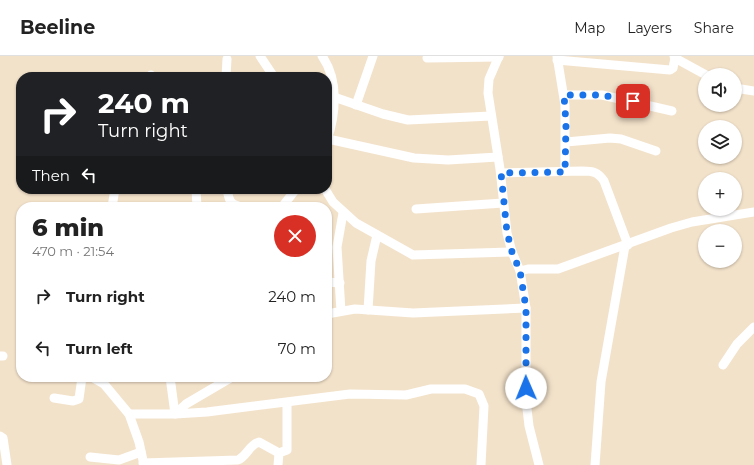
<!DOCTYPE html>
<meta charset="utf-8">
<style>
:root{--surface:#fff;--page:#f6f6f6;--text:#222;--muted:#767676;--line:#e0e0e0}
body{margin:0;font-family:Montserrat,sans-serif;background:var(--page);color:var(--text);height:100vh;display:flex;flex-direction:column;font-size:15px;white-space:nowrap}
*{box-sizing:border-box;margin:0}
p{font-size:13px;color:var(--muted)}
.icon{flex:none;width:22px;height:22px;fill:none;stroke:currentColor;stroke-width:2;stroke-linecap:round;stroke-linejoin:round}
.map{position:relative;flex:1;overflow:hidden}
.details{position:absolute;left:16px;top:146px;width:316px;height:180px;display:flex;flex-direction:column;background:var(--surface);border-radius:16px;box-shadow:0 1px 3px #0004}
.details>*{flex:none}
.guide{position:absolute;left:16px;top:16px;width:316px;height:122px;border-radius:16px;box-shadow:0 1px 3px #0004;background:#202124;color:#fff;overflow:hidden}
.controls{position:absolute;left:698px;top:12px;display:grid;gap:8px}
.controls a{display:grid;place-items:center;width:44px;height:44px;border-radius:50%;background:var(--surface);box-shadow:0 1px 3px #0004;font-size:20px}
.pin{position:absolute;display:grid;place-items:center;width:34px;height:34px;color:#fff;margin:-17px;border-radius:8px;box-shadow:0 2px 6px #0006}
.me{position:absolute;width:44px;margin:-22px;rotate:359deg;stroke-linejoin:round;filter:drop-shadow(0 0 3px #0008)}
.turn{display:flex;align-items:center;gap:14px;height:84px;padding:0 16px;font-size:18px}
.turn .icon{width:52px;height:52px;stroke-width:2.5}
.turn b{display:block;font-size:28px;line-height:34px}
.then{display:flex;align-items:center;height:38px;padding:0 16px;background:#0003;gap:8px;font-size:15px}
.round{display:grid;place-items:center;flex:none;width:42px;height:42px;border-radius:21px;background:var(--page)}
.headline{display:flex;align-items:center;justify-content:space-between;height:68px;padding:0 16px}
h1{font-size:24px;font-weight:800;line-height:30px}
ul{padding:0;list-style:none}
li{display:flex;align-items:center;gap:12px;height:52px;padding:0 16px}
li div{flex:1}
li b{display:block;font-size:15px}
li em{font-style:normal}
header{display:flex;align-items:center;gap:24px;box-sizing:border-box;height:56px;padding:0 20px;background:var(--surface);border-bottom:1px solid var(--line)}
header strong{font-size:19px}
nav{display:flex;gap:22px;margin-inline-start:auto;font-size:14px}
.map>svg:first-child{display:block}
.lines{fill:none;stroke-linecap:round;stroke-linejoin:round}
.minor{stroke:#fff;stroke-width:9}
.route{stroke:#1a73e8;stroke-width:7;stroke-dasharray:0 12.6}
</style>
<header>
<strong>Beeline</strong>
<nav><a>Map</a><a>Layers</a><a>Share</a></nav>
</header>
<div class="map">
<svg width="754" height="409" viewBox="0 0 754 409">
<rect width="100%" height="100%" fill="#f3e2ca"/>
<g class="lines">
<g class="minor">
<path d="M260,0L274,21"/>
<path d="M322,0C339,24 336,58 327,84"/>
<path d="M499,0L489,23L488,37L500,113L507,177L512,196L520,215L526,252V344L529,370L539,409"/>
<path d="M557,0L565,49V115"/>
<path d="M674,0L675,2L706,19"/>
<path d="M427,2L499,1"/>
<path d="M557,4L670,14L673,12L675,2"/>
<path d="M151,21V19"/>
<path d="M226,21L227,3"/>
<path d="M735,32L754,35"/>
<path d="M564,39H602L672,55"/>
<path d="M334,41L383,58L408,64L491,60"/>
<path d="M356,49L373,0"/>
<path d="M328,83L414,102L448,104L498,101"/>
<path d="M566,86L610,82L621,83L656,95"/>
<path d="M501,117L582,115C593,115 598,116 604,125L628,189"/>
<path d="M196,133L197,151"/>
<path d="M227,133C229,145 230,149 243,151"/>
<path d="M325,133L333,146L356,167L413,199L512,196"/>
<path d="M112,151L115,133"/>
<path d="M282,151L296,133"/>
<path d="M416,153L503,147"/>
<path d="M520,215L528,213H558L671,172L692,166L754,156"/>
<path d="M327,226L340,227"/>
<path d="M368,254L371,205L377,179"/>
<path d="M341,255L337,191L343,157"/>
<path d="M327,258L355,253L413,257L526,252"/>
<path d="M0,300H3"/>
<path d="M723,309L737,288L754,271"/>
<path d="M92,321L104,328L129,358"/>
<path d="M232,321L186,348L175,358L207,356L350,338L406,339L431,333H465L479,338L484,350L481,409"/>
<path d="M54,342L73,345L79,343L82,321"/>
<path d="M0,380L3,382L7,409"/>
<path d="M90,401L119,404L141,396"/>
<path d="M143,407L238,404C247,400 249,389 259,386L279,397"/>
<path d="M144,409L139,386L129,358H175L170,321"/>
<path d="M278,409L279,397L287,394V347"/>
<path d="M595,409L601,326L625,190"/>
</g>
</g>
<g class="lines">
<path class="route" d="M526,332V252L520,215L512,196L507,176L501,117L565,116L566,68L564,39H602L633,45"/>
</g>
</svg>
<div class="controls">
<a><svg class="icon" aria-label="sound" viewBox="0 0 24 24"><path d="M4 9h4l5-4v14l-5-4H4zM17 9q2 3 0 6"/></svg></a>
<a><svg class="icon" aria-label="layers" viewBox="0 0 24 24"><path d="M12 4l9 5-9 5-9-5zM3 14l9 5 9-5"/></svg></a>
<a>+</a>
<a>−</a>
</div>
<div class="pin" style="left:633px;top:45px;background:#d93025"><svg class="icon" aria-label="arrive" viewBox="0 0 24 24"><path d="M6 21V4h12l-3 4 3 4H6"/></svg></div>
<svg class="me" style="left:526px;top:332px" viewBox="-20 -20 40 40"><circle r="19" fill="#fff"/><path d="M0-13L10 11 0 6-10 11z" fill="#1a73e8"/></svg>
<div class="guide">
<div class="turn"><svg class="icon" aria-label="right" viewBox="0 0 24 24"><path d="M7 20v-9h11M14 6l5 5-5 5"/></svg><div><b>240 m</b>Turn right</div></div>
<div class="then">Then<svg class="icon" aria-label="left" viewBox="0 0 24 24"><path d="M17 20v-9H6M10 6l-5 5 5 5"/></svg></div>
</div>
<section class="details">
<div class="headline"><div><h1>6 min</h1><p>470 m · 21:54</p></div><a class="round" style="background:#d93025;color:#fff"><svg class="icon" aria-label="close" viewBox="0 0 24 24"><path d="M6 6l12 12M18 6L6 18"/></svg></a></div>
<ul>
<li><svg class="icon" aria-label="right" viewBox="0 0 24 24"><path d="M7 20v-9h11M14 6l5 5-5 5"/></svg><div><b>Turn right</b></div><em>240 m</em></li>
<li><svg class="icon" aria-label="left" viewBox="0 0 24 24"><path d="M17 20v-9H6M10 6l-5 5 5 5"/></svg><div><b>Turn left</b></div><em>70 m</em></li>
</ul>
</section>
</div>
